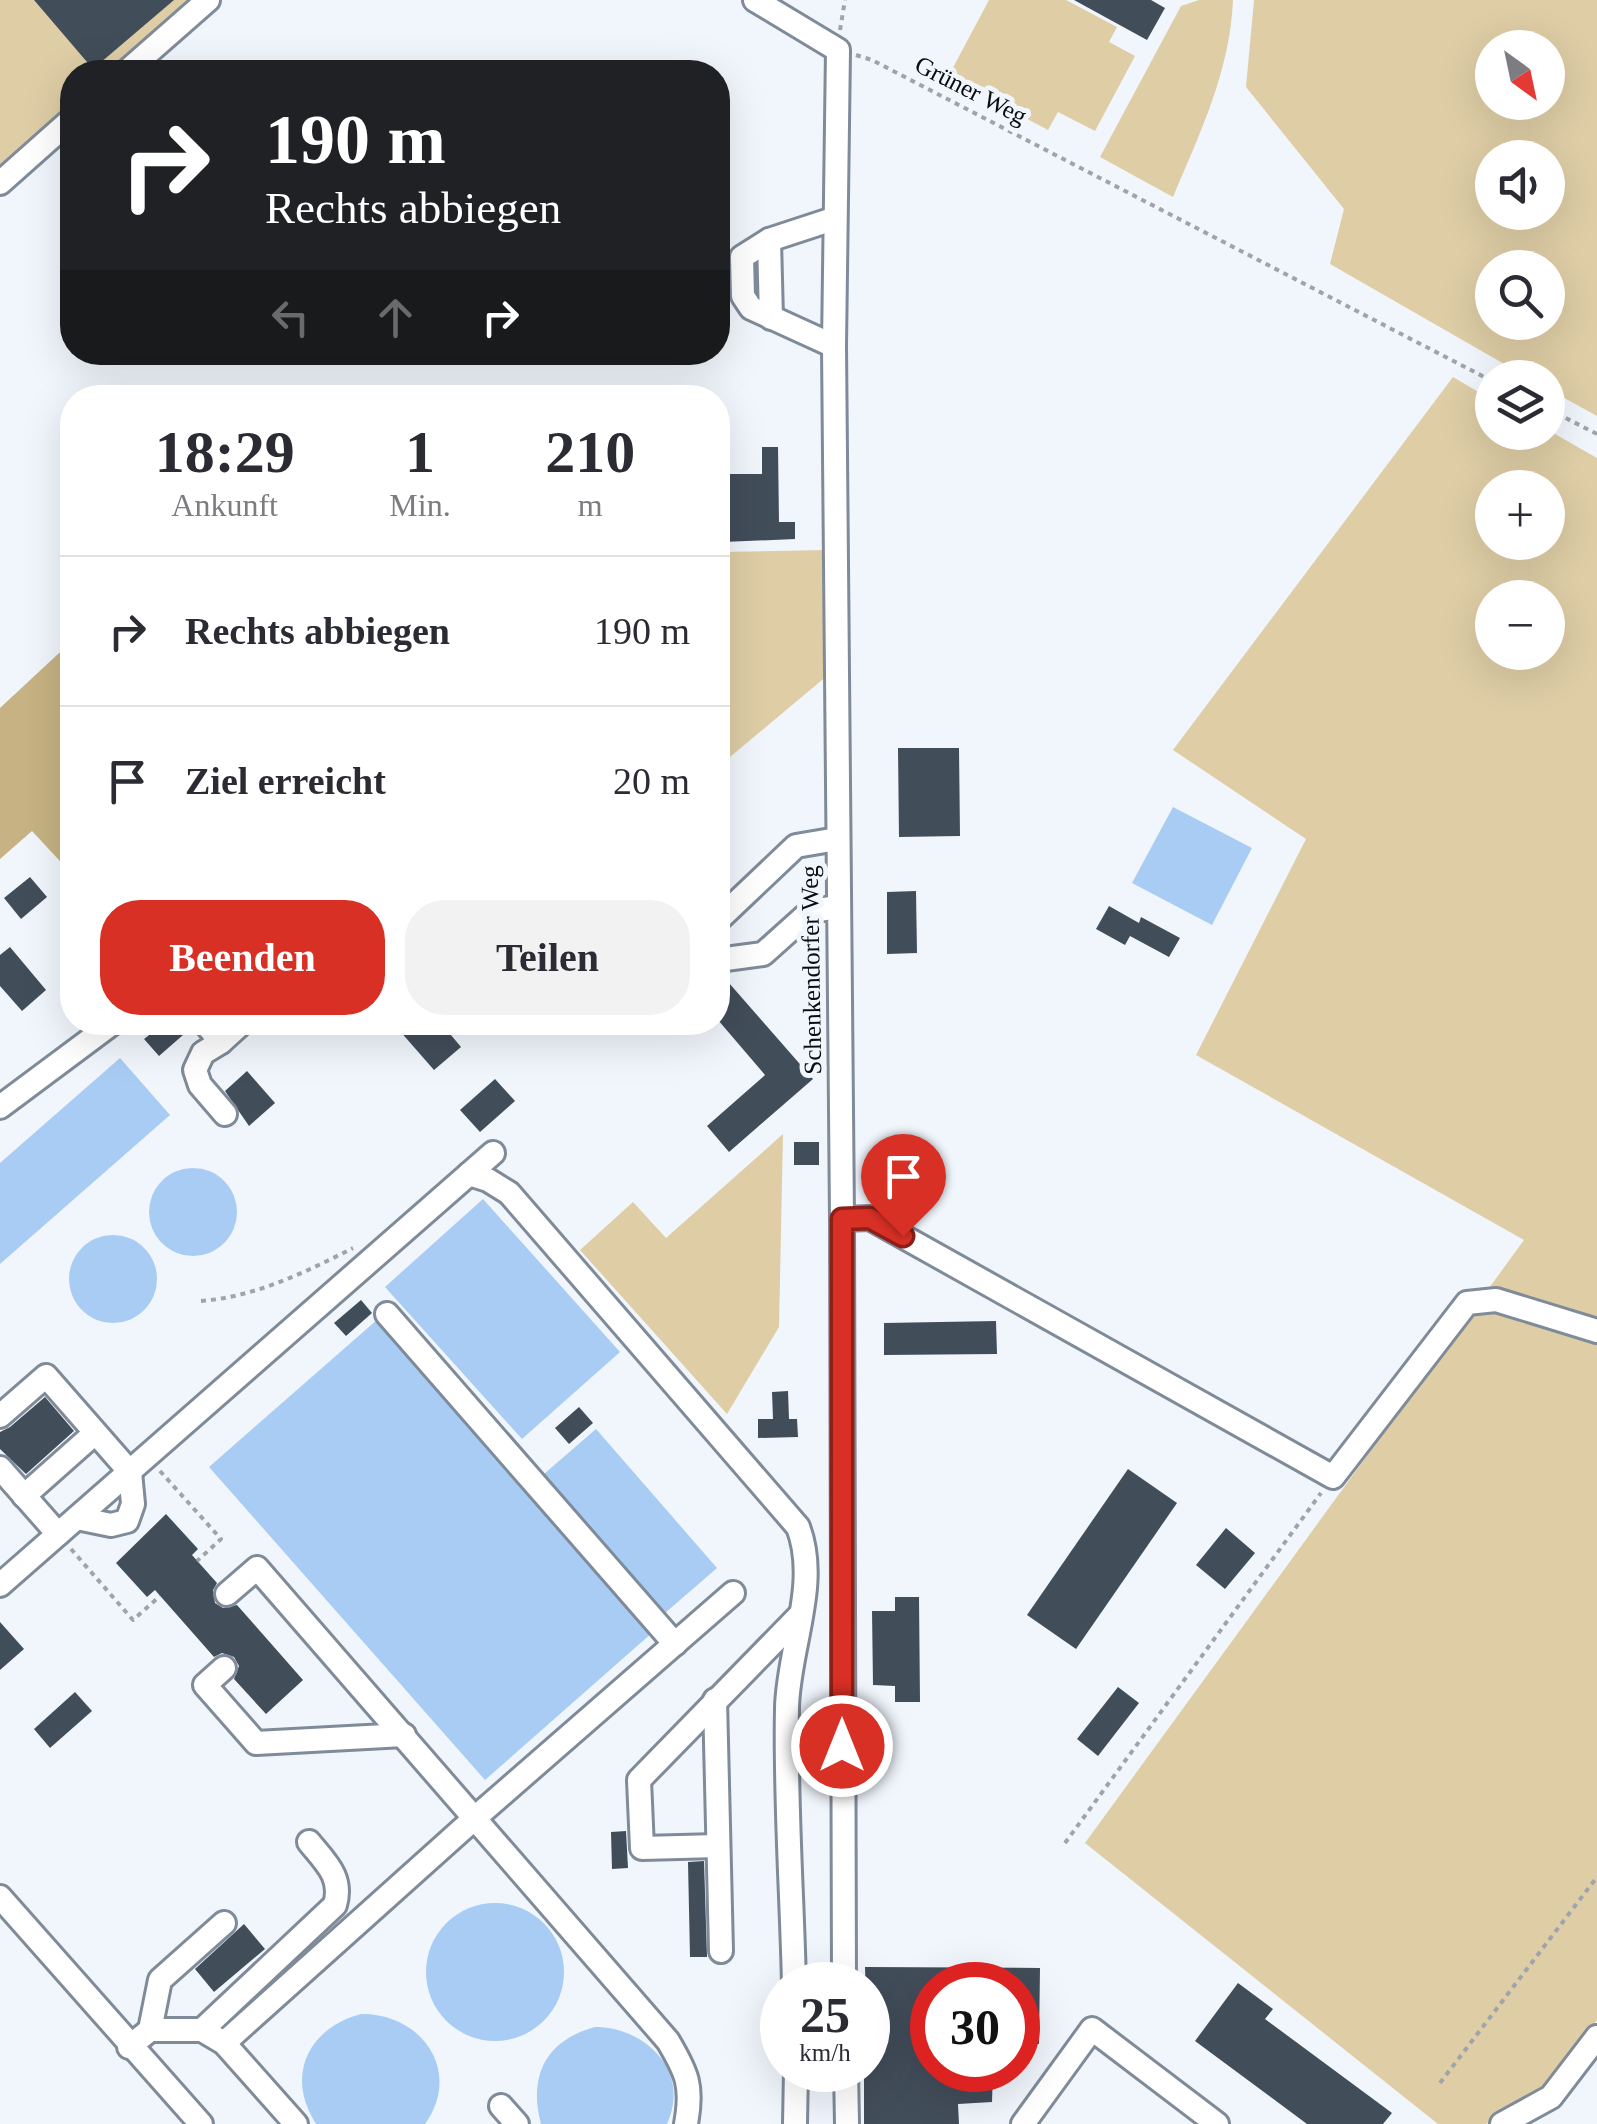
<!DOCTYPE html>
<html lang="de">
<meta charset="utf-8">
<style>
:root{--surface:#fff;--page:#f2f2f3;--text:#2b2b33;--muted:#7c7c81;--line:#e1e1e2;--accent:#d93025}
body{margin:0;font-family:Georgia,serif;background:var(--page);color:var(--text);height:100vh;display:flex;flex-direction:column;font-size:38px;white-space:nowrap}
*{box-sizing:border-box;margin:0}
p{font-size:32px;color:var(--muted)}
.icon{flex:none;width:55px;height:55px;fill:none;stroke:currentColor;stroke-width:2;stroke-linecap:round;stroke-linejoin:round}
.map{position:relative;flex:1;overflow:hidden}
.sheet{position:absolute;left:60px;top:385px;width:670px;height:650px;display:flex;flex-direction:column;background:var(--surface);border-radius:40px;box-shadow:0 10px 40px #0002}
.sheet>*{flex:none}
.banner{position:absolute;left:60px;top:60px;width:670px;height:305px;border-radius:40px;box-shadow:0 10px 40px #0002;background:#202124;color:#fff;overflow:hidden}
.needle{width:65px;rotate:147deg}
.fabs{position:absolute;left:1475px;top:30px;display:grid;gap:20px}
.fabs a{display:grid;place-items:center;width:90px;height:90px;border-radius:50%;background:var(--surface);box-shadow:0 10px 40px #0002;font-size:50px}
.speed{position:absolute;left:760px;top:1962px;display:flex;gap:20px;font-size:50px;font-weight:700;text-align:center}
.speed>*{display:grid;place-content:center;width:130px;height:130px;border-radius:50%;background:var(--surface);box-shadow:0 10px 40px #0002;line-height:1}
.speed small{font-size:25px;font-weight:400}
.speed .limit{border:15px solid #d22;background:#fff;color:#111}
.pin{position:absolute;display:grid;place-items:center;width:85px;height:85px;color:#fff;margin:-102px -42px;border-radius:50% 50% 50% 0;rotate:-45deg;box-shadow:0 0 10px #0007}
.pin .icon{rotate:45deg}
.me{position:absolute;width:110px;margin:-55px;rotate:0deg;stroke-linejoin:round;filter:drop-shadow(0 0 8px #0008)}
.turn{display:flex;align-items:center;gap:35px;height:210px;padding:0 40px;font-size:45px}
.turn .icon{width:130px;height:130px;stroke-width:2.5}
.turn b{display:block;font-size:70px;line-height:85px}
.lanes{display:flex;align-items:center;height:95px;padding:0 40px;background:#0003;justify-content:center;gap:50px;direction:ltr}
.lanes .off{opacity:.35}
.eta{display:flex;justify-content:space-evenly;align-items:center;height:170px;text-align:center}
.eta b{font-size:60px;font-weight:600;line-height:70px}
.button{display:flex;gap:20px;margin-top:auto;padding:20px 40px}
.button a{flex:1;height:115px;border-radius:40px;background:var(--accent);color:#fff;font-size:40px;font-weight:600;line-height:115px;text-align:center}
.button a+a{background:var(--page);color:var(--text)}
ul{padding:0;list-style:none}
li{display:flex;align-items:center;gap:30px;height:150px;padding:0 40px;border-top:2px solid var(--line)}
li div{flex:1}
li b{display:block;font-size:38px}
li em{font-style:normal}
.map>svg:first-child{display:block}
.green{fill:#decda5;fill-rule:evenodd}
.forest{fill:#c6b282}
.water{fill:#a9ccf4}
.building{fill:#424d5a}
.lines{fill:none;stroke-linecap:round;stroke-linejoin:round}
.minor-casing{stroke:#7f8b99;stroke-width:28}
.path{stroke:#9fa4aa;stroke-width:4;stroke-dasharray:5 5;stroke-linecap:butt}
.minor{stroke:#fff;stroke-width:22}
.route-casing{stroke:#8d1f18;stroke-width:25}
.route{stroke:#d93025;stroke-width:18}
.labels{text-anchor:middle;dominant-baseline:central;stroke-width:10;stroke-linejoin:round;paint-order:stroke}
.street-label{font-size:25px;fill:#080d12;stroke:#f1f6fd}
</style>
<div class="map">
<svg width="1597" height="2124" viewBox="0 0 1597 2124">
<rect width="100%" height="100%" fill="#f1f6fd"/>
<g class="green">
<path d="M0,0H202L119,72H72V113L0,176Z"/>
<path d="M989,0H1066L1117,27L1109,42L1135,56L1095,131L1058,112L1048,130L948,77Z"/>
<path d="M1199,0H1233C1230,71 1200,133 1173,197L1100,157L1181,6Z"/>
<path d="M1254,0H1597V416L1548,389V378L1527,377L1330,264L1344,209L1246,87ZM1492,48H1548V102H1492ZM1492,158H1548V212H1492ZM1492,268H1548V322H1492Z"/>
<path d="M1453,377L1492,400V432L1548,430L1597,458V2020L1541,2095L1486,2124H1438L1085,1843L1524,1240L1196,1055L1306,839L1173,750ZM1492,488H1548V542H1492ZM1492,598H1548V652H1492Z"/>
<path d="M826,550L828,675L718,767V552Z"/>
<path d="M783,1134L779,1327L727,1414L580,1250L633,1202L666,1238Z"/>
</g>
<path class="forest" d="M72,641V640V874L32,831L0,859V708Z"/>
<g class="water">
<path d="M1173,807L1252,848L1212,925L1132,883Z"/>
<path d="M120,1058L170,1115L0,1264V1163Z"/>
<circle cx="193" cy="1212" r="44"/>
<path d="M483,1199L620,1352L522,1439L385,1287Z"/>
<circle cx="113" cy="1279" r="44"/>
<path d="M378,1319L653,1632L485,1780L209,1467Z"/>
<path d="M596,1429L717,1568L665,1613L544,1474Z"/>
<circle cx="495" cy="1972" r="69"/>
<path d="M361,2014C421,2013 463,2071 425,2124H316C285,2076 308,2028 361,2014Z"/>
<path d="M595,2027C646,2027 691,2072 667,2124H541C528,2076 546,2040 595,2027Z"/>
</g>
<g class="building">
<path d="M34,0H174L93,69Z"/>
<path d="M1074,0H1151L1165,8L1147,40Z"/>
<path d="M762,447H778L779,522H795V539L723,542L722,474H762Z"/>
<path d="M898,748H959L960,836L899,837Z"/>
<path d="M30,877L47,897L21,919L4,898Z"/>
<path d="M916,891L917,953L887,954V892Z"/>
<path d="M1109,906L1139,923L1141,917L1180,938L1169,957L1130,936L1125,945L1096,929Z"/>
<path d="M10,947L46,990L22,1011L0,986V955Z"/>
<path d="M718,975H722L813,1079L729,1152L707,1126L765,1075L718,1020Z"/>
<path d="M145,1022H189L191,1028L159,1056L144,1039L153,1032Z"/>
<path d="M392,1022H440L461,1047L434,1070Z"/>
<path d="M247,1071L275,1103L249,1126L225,1091Z"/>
<path d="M495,1079L515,1101L480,1132L460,1110Z"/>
<rect x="794" y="1142" width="25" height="23"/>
<path d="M361,1300L372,1313L346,1336L334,1323Z"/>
<path d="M996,1321L997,1354L884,1355V1323Z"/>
<path d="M788,1391L789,1419H797L798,1437L758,1438V1419H773L772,1392Z"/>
<path d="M45,1397L74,1431L26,1474L0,1449V1432L10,1427Z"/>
<path d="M579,1407L593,1423L569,1444L555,1428Z"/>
<path d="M1128,1469L1177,1503L1076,1649L1027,1615Z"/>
<path d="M166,1514L198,1549L192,1555L217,1583L213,1590L215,1603L223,1608L237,1605L303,1680L266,1714L234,1679L239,1666L234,1657L222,1653L214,1657L155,1590L147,1597L116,1563Z"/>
<path d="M1226,1528L1255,1553L1225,1589L1196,1565Z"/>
<path d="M895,1597H919L920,1702H895V1686L873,1685L872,1611H895Z"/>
<path d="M0,1622L24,1649L0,1670Z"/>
<path d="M1118,1687L1139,1703L1098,1756L1077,1739Z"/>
<path d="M75,1692L92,1711L50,1748L34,1729Z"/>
<path d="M626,1831L628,1868L612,1869L611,1832Z"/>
<path d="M704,1861L707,1957H690L688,1862Z"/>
<path d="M244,1924L265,1949L214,1992L195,1969Z"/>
<path d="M865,1967L1040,1968L1039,2044H1018V1985H932V2070H993L992,2102L958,2104L959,2124H864V2070H868Z"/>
<path d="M1238,1983L1273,2009L1265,2019L1392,2113L1383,2124H1307L1195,2041Z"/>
</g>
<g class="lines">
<g class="minor-casing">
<g id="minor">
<path d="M755,0L838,50L834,346L842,1219L844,1985"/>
<path d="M126,72L208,0"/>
<path d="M0,183L72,119"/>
<path d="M833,219L769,240L742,257L743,296L751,308L834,346"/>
<path d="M769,240L771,318"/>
<path d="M718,920L796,846L837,839"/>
<path d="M718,960L763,954L811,911L838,907"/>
<path d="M204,1022L221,1042L243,1022"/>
<path d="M221,1042L203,1053L195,1070L200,1085L225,1114"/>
<path d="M0,1107L114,1022"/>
<path d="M469,1174L488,1180L509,1193L798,1527C820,1584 788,1649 787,1708C785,1800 792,1893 794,1985"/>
<path d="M842,1219L870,1218L1333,1477L1467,1303L1496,1300L1597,1331"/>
<path d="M387,1314L675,1644"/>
<path d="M0,1416L46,1376L130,1472L133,1504L127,1521L111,1525L77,1518"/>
<path d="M0,1468L58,1534"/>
<path d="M24,1496L95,1433"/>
<path d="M0,1585L493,1153"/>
<path d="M227,1594L257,1568L668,2041C687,2073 693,2086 686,2124"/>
<path d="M224,1668L205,1685L256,1743L404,1735"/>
<path d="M715,1700L721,1951"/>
<path d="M718,1846L642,1848L639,1780L801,1614"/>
<path d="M0,1897L201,2124"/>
<path d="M150,2030L160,1980L224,1923"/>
<path d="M202,2030L335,1905C343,1877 326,1863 309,1842"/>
<path d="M224,2043L476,1817L733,1593"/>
<path d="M129,2047L150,2030H202L224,2043L296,2124"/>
<path d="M846,2070L847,2124"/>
<path d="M501,2106L517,2124"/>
<path d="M795,2124L796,2070"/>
<path d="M1023,2124L1092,2029L1217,2124"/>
<path d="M1502,2124L1551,2097L1597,2037"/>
</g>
</g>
<g class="path">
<path d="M840,30L845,0"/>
<path d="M856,55L872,60L1492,381"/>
<path d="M1548,409L1597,434"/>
<path d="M201,1301C255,1297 306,1272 353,1248"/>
<path d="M160,1471L221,1539L197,1561"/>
<path d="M71,1549L133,1620L160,1596"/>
<path d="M1065,1843L1321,1493"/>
<path d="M1440,2083L1597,1877"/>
</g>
<use href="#minor" class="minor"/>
</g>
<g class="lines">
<g class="route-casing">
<path id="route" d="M842,1746V1219L870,1218L903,1236"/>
</g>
<use href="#route" class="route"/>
</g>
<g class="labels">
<g class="street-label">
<text transform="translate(971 90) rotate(27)">Grüner Weg</text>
<text transform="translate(811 970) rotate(-91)">Schenkendorfer Weg</text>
</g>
</g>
</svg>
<div class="fabs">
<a><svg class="needle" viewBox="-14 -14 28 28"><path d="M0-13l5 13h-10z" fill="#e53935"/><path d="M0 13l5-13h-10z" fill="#7c7c81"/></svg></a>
<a><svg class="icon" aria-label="sound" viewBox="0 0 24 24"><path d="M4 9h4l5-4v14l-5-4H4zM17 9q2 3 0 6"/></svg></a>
<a><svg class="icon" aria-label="search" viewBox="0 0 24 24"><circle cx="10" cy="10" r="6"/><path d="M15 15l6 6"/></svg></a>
<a><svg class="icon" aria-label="layers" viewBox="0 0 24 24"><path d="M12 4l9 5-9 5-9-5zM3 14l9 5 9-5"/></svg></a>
<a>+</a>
<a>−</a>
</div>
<div class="speed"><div>25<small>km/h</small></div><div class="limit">30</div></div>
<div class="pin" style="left:903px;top:1236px;background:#d93025"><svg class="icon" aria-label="arrive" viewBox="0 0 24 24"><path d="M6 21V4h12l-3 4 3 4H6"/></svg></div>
<svg class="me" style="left:842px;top:1746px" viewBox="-20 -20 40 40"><circle r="17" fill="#d93025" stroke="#fff" stroke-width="3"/><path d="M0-11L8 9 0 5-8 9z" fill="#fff"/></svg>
<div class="banner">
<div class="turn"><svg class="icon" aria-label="right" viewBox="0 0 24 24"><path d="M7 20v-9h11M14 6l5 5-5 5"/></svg><div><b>190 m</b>Rechts abbiegen</div></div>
<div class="lanes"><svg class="icon off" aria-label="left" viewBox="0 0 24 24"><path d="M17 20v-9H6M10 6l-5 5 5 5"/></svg><svg class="icon off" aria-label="ahead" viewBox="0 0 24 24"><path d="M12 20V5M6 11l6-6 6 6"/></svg><svg class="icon" aria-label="right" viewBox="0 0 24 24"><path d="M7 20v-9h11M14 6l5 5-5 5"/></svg></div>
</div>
<section class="sheet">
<div class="eta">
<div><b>18:29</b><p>Ankunft</p></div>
<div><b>1</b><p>Min.</p></div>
<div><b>210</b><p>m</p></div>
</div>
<ul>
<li><svg class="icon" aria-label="right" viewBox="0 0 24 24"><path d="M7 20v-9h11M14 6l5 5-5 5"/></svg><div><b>Rechts abbiegen</b></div><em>190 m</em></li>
<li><svg class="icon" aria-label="arrive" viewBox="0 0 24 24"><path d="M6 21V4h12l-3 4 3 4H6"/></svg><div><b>Ziel erreicht</b></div><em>20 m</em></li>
</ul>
<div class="button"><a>Beenden</a><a>Teilen</a></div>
</section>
</div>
